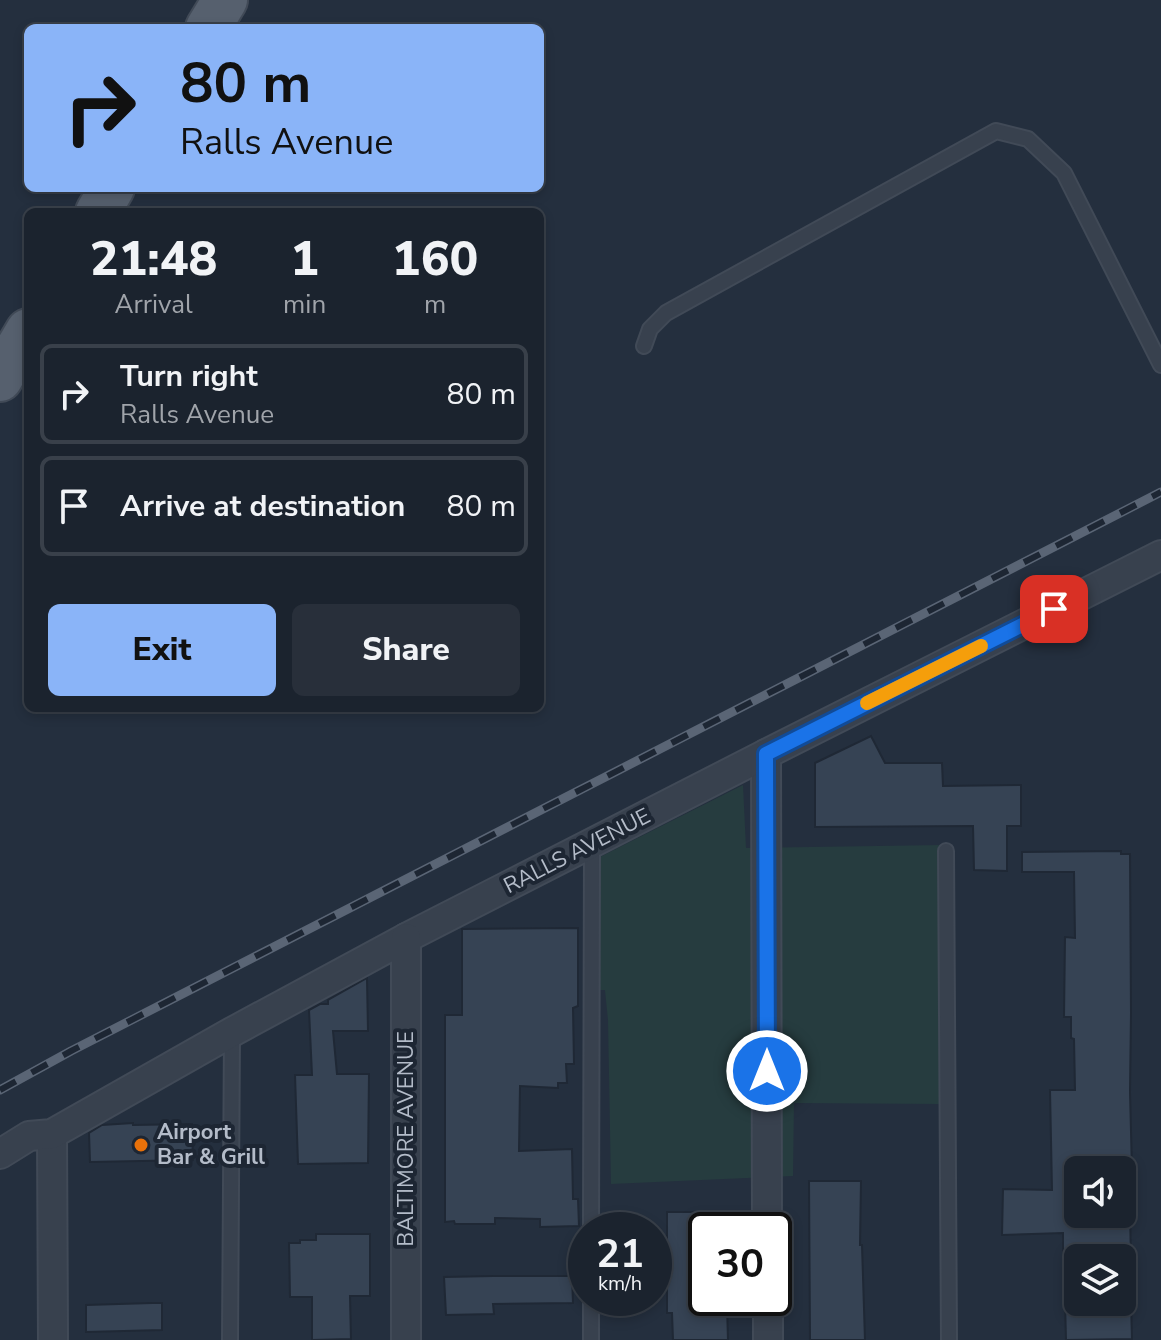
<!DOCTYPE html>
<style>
:root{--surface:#1b232e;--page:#282f3a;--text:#f1f3f6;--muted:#a0a4aa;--line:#39404a;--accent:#8ab4f8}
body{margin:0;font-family:"Nunito Sans",sans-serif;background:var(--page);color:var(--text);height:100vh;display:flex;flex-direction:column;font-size:30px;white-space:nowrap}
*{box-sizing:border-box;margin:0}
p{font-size:26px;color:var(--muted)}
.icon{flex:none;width:44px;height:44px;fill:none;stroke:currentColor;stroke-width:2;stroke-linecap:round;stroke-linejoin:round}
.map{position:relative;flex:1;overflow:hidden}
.side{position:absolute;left:24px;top:208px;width:520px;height:504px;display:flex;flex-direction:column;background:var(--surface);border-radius:12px;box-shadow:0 4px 12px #0003,0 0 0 2px var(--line)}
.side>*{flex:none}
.hud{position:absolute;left:24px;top:24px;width:520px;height:168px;border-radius:12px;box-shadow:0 4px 12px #0003,0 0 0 2px var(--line);background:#8ab4f8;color:#111;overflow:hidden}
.buttons{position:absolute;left:1064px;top:1156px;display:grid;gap:16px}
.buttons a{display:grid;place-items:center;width:72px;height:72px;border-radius:12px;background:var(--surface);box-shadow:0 4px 12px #0003,0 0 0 2px var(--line);font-size:40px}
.speed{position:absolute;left:568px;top:1212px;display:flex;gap:16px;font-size:40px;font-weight:700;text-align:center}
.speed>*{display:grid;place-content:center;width:104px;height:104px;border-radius:50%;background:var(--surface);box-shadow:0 4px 12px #0003,0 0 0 2px var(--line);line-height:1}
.speed small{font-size:20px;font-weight:400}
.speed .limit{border:4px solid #111;border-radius:12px;background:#fff;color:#111}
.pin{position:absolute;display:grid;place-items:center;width:68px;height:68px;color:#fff;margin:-34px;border-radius:16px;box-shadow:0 4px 12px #0006}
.me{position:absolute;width:88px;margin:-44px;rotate:0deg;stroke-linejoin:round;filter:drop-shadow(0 0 6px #0008)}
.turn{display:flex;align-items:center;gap:28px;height:168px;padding:0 24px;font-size:36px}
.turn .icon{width:104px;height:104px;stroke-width:2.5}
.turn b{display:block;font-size:56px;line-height:68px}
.eta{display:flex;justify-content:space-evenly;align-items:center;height:136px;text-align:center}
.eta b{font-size:48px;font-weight:800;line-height:56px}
.primary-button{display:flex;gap:16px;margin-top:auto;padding:16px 24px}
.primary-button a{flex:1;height:92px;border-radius:12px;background:var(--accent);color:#111;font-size:32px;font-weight:800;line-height:92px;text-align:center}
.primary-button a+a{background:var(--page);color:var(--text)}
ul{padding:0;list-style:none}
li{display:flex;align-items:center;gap:24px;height:100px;margin:0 16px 12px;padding:0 8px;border:4px solid var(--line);border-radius:12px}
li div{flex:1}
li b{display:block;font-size:30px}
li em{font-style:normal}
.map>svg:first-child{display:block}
.green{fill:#263c3f}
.building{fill:#364354;stroke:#1f2835;stroke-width:2}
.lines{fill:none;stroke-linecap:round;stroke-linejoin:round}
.lane-casing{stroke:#414a57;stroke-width:18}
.street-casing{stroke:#414a57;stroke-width:32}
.primary-casing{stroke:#414a57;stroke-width:48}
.lane{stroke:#38414e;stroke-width:14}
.street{stroke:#38414e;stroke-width:28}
.primary{stroke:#56606e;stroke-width:44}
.rail-casing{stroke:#5a6575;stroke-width:9}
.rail{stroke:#1d2633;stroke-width:6;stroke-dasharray:18;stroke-linecap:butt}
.route-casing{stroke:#114b97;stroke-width:20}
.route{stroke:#1a73e8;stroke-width:14}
.slow{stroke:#f59e0b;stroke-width:14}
.food-dot{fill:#e8710a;stroke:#1d2633;stroke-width:3}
.labels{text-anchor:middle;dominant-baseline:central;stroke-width:8;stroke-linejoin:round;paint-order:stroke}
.street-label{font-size:22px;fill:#b4bcc9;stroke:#1d2633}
.poi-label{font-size:22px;font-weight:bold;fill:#b4bcc9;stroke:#1d2633;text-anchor:start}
</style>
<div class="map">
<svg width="1161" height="1340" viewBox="0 0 1161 1340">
<rect width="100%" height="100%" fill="#242f3e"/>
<path class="green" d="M743,785L746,848L942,845L940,1104L794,1103L793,1176L611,1184L608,1020L605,990H597L596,859Z"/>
<g class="building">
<path d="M871,736L885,763H942L943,786L1021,785V826H1007V871L974,870L973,826L815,827V763Z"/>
<path d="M1121,851V854H1130L1131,1013L1130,1092L1132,1170H1078V1214H1130L1131,1258H1063V1233L1002,1235L1003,1189L1052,1190L1050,1090H1075L1074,1039L1071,1038V1017H1064L1065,937L1075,938L1074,872H1022V852Z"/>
<path d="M578,928V1006L573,1008L574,1064H566L567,1083H558V1088L520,1086L519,1151L572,1149L573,1199H578L579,1226L540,1227V1219L495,1218V1224H455L454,1221L445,1222V1015H462V929Z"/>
<path d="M367,978L368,1031H333L337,1074H369L368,1163L298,1164L295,1075H312L309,1010L320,1004H328V1000Z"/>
<path d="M133,1123V1125L192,1124L193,1160L90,1162L89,1133L102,1125Z"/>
<path d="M809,1181H861L860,1245H862L865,1340H810Z"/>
<path d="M667,1212H706V1306L727,1305L728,1340H673L672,1313H667Z"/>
<path d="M316,1234H370V1296H350L351,1339L312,1340V1297H290L289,1243H300V1240H316Z"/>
<path d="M493,1276H572L573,1303L493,1304L494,1314L446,1315L444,1277Z"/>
<path d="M1065,1302H1131L1132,1339L1066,1340Z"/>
<path d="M152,1303H162V1330L86,1332V1305Z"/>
</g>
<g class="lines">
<g class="lane-casing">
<g id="lane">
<path d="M644,346L650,329L666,313L996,131L1028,139L1064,173L1161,365"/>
<path d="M946,851L949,1340"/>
<path d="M591,1230L592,844"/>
<path d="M230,1340L232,1032"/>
<path d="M591,1340V1298"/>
</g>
</g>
<g class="street-casing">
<g id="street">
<path d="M766,754L767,1230"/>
<path d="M52,1134L53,1340"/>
<path d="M0,1154L29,1136L52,1134L232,1032L406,938L766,754L1161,555"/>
<path d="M768,1298V1340"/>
<path d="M406,1340V938"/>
</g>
</g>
<g class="primary-casing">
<g id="primary">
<path d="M208,28L225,0"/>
<path d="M98,212L112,188"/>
<path d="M0,379L28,331"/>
</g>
</g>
<use href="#lane" class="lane"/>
<use href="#street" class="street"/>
<use href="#primary" class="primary"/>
<g class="rail-casing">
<path id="rail" d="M0,1090L71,1051L1161,492"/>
</g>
<use href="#rail" class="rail"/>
</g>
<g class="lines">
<g class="route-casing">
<path id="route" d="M767,1071L766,754L1054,609"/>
</g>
<use href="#route" class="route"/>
<path class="slow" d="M867,703L981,646"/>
</g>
<circle class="food-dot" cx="141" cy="1145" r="8"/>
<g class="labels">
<g class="street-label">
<text transform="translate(577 851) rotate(-27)">RALLS AVENUE</text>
<text transform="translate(406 1139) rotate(-90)">BALTIMORE AVENUE</text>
</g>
<g class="poi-label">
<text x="157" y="1132">Airport<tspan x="157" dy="25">Bar &amp; Grill</tspan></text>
</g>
</g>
</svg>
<div class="buttons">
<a><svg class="icon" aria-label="sound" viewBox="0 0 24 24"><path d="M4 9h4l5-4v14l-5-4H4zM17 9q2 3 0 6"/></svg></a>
<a><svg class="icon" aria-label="layers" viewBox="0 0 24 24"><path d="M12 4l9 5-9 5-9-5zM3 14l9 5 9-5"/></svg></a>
</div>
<div class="speed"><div>21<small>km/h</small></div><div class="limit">30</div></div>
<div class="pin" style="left:1054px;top:609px;background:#d93025"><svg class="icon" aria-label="arrive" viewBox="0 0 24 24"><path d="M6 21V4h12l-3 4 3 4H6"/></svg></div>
<svg class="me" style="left:767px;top:1071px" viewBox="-20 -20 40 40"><circle r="17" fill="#1a73e8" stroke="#fff" stroke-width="3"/><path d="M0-11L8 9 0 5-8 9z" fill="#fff"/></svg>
<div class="hud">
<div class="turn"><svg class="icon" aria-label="right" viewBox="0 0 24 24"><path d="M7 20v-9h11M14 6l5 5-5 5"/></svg><div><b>80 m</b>Ralls Avenue</div></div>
</div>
<section class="side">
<div class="eta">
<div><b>21:48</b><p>Arrival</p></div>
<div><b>1</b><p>min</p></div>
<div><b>160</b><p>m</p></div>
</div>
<ul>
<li><svg class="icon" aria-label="right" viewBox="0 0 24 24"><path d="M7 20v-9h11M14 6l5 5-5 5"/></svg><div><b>Turn right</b><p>Ralls Avenue</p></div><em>80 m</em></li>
<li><svg class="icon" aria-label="arrive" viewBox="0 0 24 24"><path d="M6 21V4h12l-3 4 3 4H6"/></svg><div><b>Arrive at destination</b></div><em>80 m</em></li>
</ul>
<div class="primary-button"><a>Exit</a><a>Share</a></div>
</section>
</div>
